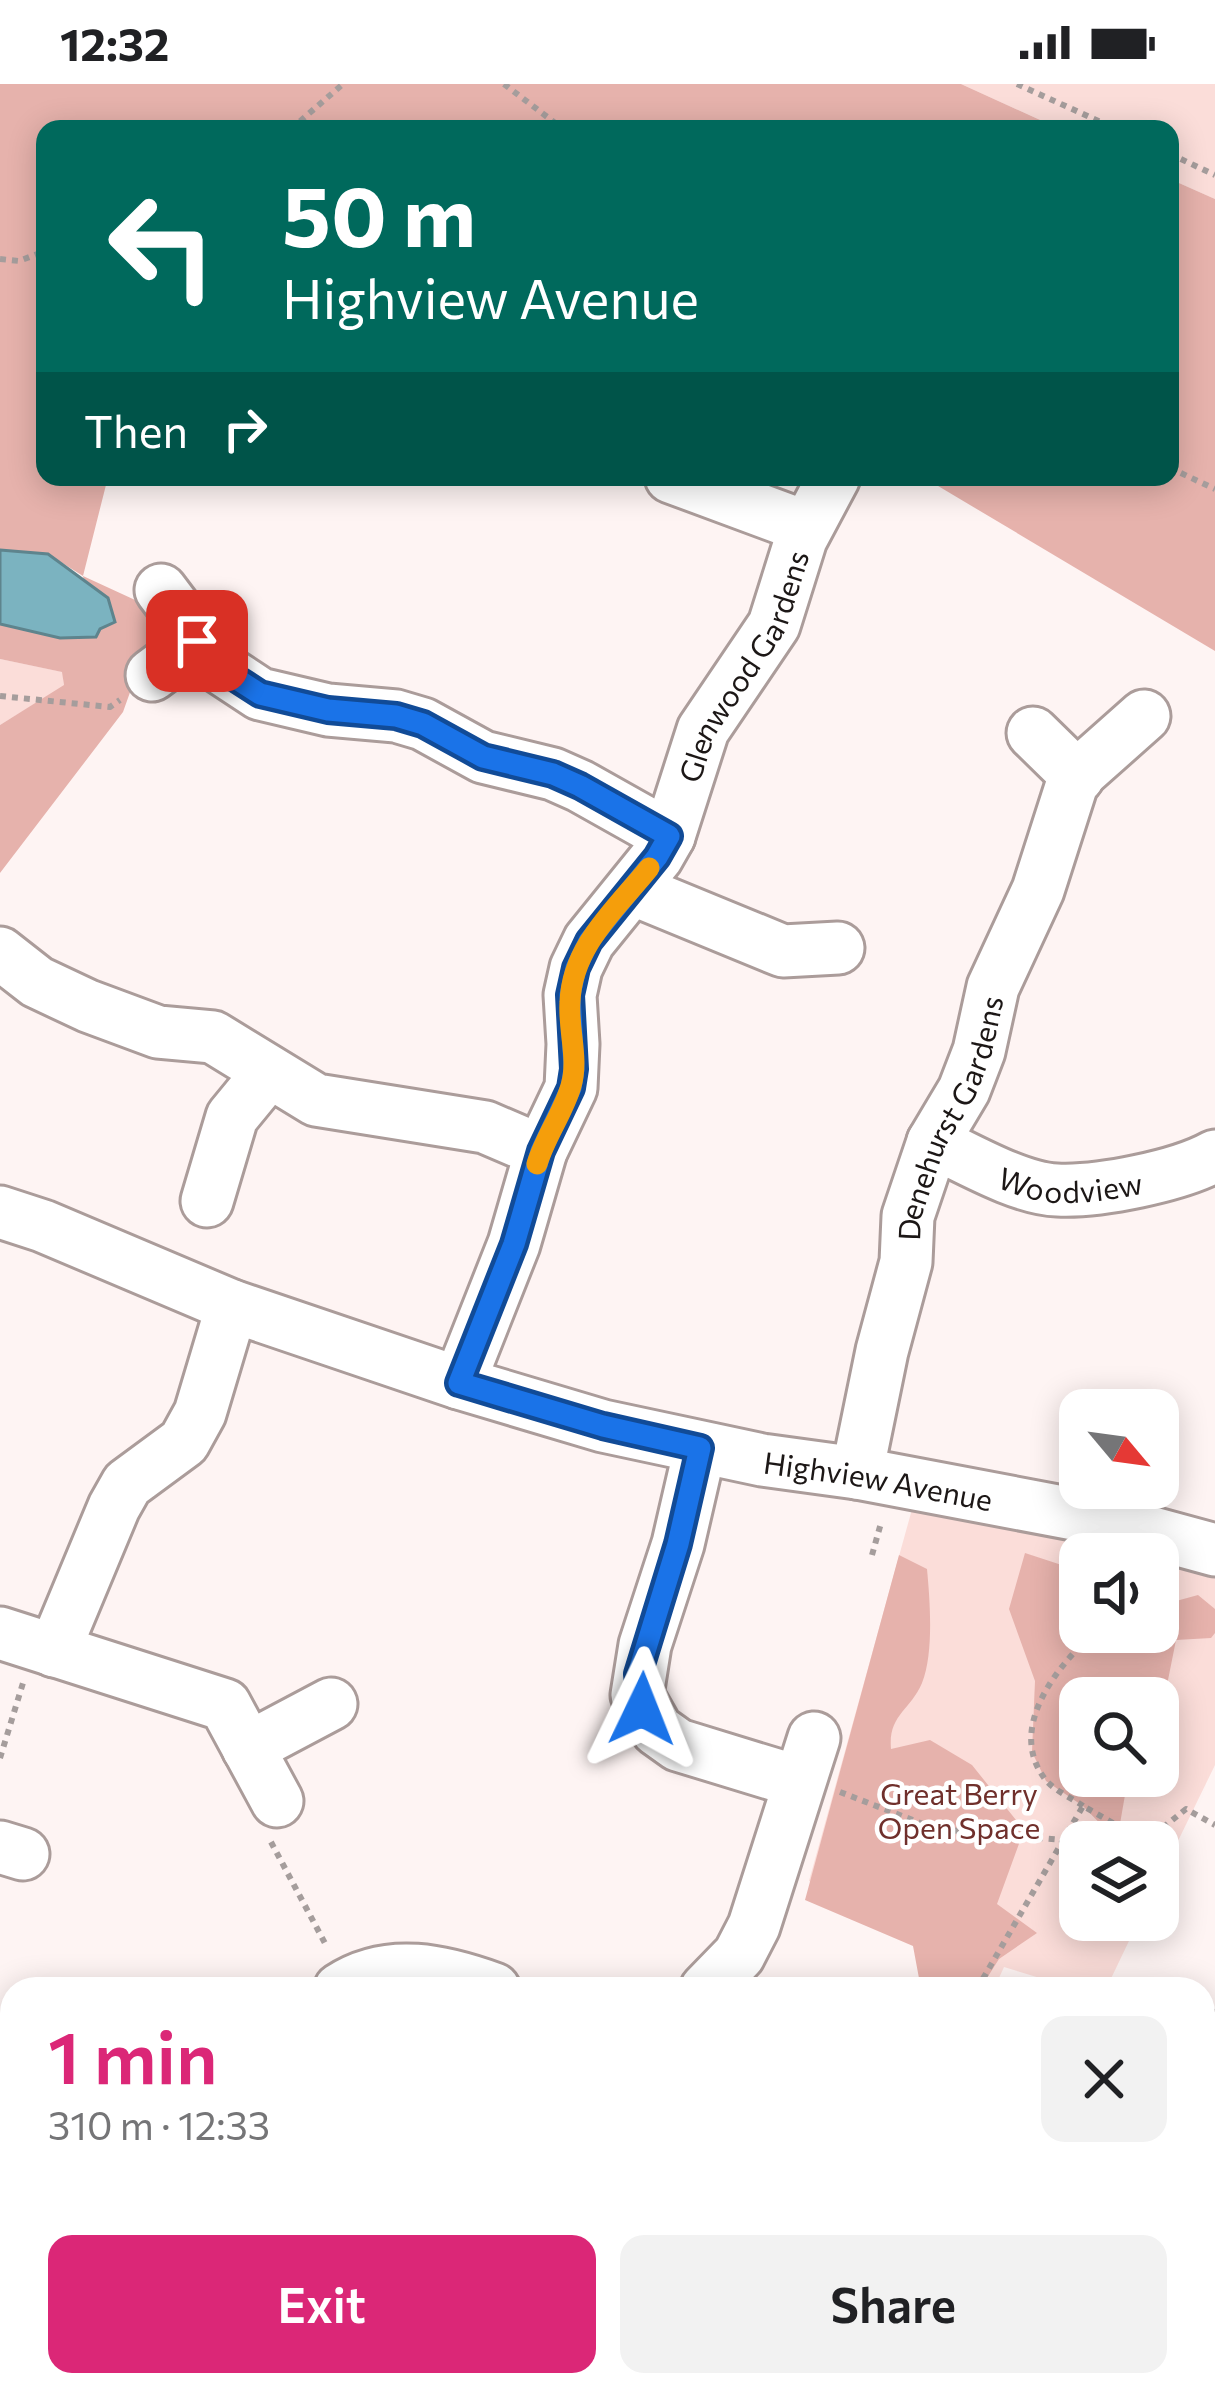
<!DOCTYPE html>
<meta charset="utf-8">
<style>
:root{--surface:#fff;--page:#f2f2f2;--text:#202124;--muted:#757577;--accent:#db2777}
body{margin:0;font-family:Commissioner,sans-serif;background:var(--page);color:var(--text);height:100vh;display:flex;flex-direction:column;font-size:45px;white-space:nowrap}
*{box-sizing:border-box;margin:0}
p{font-size:39px;color:var(--muted)}
.icon{flex:none;width:66px;height:66px;fill:none;stroke:currentColor;stroke-width:2;stroke-linecap:round;stroke-linejoin:round}
.map{position:relative;flex:1;overflow:hidden}
.details{position:absolute;left:0px;top:1893px;width:1215px;height:420px;display:flex;flex-direction:column;background:var(--surface);border-radius:36px 36px 0 0;box-shadow:0 6px 30px #0003}
.details>*{flex:none}
.hud{position:absolute;left:36px;top:36px;width:1143px;height:366px;border-radius:24px;box-shadow:0 6px 30px #0003;background:#00695c;color:#fff;overflow:hidden}
.needle{width:78px;rotate:119deg}
.buttons{position:absolute;left:1059px;top:1305px;display:grid;gap:24px}
.buttons a{display:grid;place-items:center;width:120px;height:120px;border-radius:24px;background:var(--surface);box-shadow:0 6px 30px #0003;font-size:60px}
.pin{position:absolute;display:grid;place-items:center;width:102px;height:102px;color:#fff;margin:-51px;border-radius:24px;box-shadow:0 6px 18px #0006}
.me{position:absolute;width:132px;margin:-66px;rotate:2deg;stroke-linejoin:round;filter:drop-shadow(0 0 9px #0008)}
.turn{display:flex;align-items:center;gap:42px;height:252px;padding:0 48px;font-size:54px}
.turn .icon{width:156px;height:156px;stroke-width:2.5}
.turn b{display:block;font-size:84px;line-height:102px}
.then{display:flex;align-items:center;height:114px;padding:0 48px;background:#0003;gap:24px;font-size:45px}
.round{display:grid;place-items:center;flex:none;width:126px;height:126px;border-radius:24px;background:var(--page)}
.headline{display:flex;align-items:center;justify-content:space-between;height:204px;padding:0 48px}
h1{font-size:72px;font-weight:600;line-height:90px;color:var(--accent)}
.button{display:flex;gap:24px;margin-top:auto;padding:24px 48px}
.button a{flex:1;height:138px;border-radius:24px;background:var(--accent);color:#fff;font-size:48px;font-weight:600;line-height:138px;text-align:center}
.button a+a{background:var(--page);color:var(--text)}
.status{display:flex;justify-content:space-between;align-items:center;height:84px;padding:0 60px;background:var(--surface);direction:ltr}
.status svg{height:33px;fill:currentColor}
.map>svg:first-child{display:block}
.green{fill:#fbddd9;fill-rule:evenodd}
.forest{fill:#e6b2ac}
.water{fill:#7bb3c0;stroke:#5e848d;stroke-width:3}
.lines{fill:none;stroke-linecap:round;stroke-linejoin:round}
.minor-casing{stroke:#ab9c9a;stroke-width:57}
.path{stroke:#a59d9c;stroke-width:6;stroke-dasharray:6 6;stroke-linecap:butt}
.minor{stroke:#fff;stroke-width:51}
.route-casing{stroke:#114b97;stroke-width:30}
.route{stroke:#1a73e8;stroke-width:21}
.slow{stroke:#f59e0b;stroke-width:21}
.labels{text-anchor:middle;dominant-baseline:central;stroke-width:9;stroke-linejoin:round;paint-order:stroke}
.street-label{font-size:30px;fill:#1c1716;stroke:#fff}
.park-label{font-size:30px;fill:#70302c;stroke:#fff}
</style>
<div class="status"><b>12:32</b><svg viewBox="0 0 49 12"><path d="M0 12V9h3v3zM5 12V6h3v6zM10 12V3h3v9zM15 12V0h3v12zM26 1h20v11H26zM47 4h2v5h-2z"/></svg></div>
<div class="map">
<svg width="1215" height="2313" viewBox="0 0 1215 2313">
<rect width="100%" height="100%" fill="#fef4f3"/>
<g class="green">
<path d="M961,0H1215V115L1170,95V45H1060Z"/>
<path d="M0,575L63,588L64,602L0,641Z"/>
<path d="M919,1400L1215,1466V1681L1158,1798V1758H1080V1836H1139L1106,1905H1076L1004,1883L994,1905H940L957,1861L809,1797ZM1080,1470H1158V1548H1080ZM1080,1614H1158V1692H1080Z"/>
<path d="M776,2301H832L827,2313H771Z"/>
</g>
<g class="forest">
<path d="M0,0H961L1060,45H45V393H108L83,492L159,527L123,628L0,789V641L64,601L62,588L0,575V540L60,554L95,553L83,492L48,470L0,466Z"/>
<path d="M1170,95L1215,115V567L923,393H1170Z"/>
<path d="M1025,1469L1080,1487V1548H1158V1522L1198,1511L1215,1525V1549L1211,1554L1176,1556L1158,1646V1614H1080V1692H1134L1125,1711L1117,1757L1083,1722L1046,1697L1032,1668L1035,1597L1009,1525Z"/>
<path d="M899,1471L927,1485C930,1517 934,1569 922,1599C910,1627 888,1631 891,1665L930,1656L972,1681L1024,1746L997,1820L1037,1849L999,1875L980,1905H921L913,1862L805,1816Z"/>
<path d="M0,2273L12,2276V2301H428L422,2313H0Z"/>
</g>
<path class="water" d="M0,466L48,470L108,514L115,538L100,545L96,553L60,554L0,540Z"/>
<g class="lines">
<g class="minor-casing">
<g id="minor">
<path d="M671,393L806,443"/>
<path d="M161,506L219,583L260,610L328,626L396,632L423,640L483,673L553,690L580,702L669,752"/>
<path d="M152,591L198,557"/>
<path d="M1033,649L1078,693"/>
<path d="M632,805L783,867L838,864"/>
<path d="M0,869L37,898L88,922L158,948L213,953L316,1016L485,1043L541,1067"/>
<path id="s1" d="M933,1058C967,1074 1020,1105 1057,1106C1099,1108 1179,1092 1215,1072"/>
<path d="M207,1117L232,1033L269,988"/>
<path id="s2" d="M0,1128L43,1142L232,1222L459,1299L603,1342L762,1376L857,1389L1105,1436L1215,1466"/>
<path id="s3" d="M459,1299L514,1160L541,1067L571,1004L573,960L570,911L576,884L589,857L657,773L669,752L703,646L774,541L801,455L834,393"/>
<path d="M700,1365L678,1460L645,1561L637,1611L657,1646L678,1661L799,1698"/>
<path id="s4" d="M857,1389L882,1267L906,1178L908,1132L933,1058L964,1006L979,967L993,903L1038,806L1072,700L1081,688L1144,632"/>
<path d="M0,1549L225,1621L277,1717"/>
<path d="M54,1567L114,1423L127,1400L184,1358L200,1329L232,1222"/>
<path d="M248,1664L331,1620"/>
<path d="M0,1763L23,1770"/>
<path d="M340,1905C389,1873 444,1887 494,1905"/>
<path d="M706,1905L739,1871L754,1842L814,1654"/>
<path d="M1203,1951L1215,1956"/>
<path d="M0,2145L12,2144"/>
<path d="M1203,2274L1215,2275"/>
<path d="M533,2301L554,2309"/>
</g>
</g>
<g class="path">
<path d="M504,0L563,45"/>
<path d="M1017,0L1116,45"/>
<path d="M291,45L343,0"/>
<path d="M1170,70L1215,91"/>
<path d="M0,175L19,177L45,167"/>
<path d="M1170,384L1215,405"/>
<path d="M0,612L110,623L120,616"/>
<path d="M872,1471L881,1439"/>
<path d="M0,1674L23,1599"/>
<path d="M840,1708L936,1745L1062,1756"/>
<path d="M1083,1722C1072,1714 1053,1706 1045,1695C1006,1644 1058,1581 1095,1548"/>
<path d="M271,1758L327,1863"/>
<path d="M977,1905L1083,1722L1120,1743L1155,1750L1186,1725L1215,1741"/>
<path d="M444,2313L452,2301"/>
<path d="M792,2313L796,2301"/>
</g>
<use href="#minor" class="minor"/>
</g>
<g class="lines">
<g class="route-casing">
<path id="route" d="M197,557L218,583L260,610L328,626L396,632L423,640L483,673L553,690L580,702L669,752L657,773L589,857L576,884L570,911L574,985L571,1004L541,1067L514,1160L459,1299L603,1342L700,1364L678,1460L638,1590L642,1625"/>
</g>
<use href="#route" class="route"/>
<path class="slow" d="M537,1080C545,1053 563,1029 571,1002C579,975 568,946 570,918C572,862 616,825 649,784"/>
</g>
<g class="labels">
<g class="street-label">
<text stroke="none"><textPath href="#s3" startOffset="786">Glenwood Gardens</textPath></text>
<text stroke="none"><textPath href="#s4" startOffset="369">Denehurst Gardens</textPath></text>
<text stroke="none"><textPath href="#s1" startOffset="147">Woodview</textPath></text>
<text stroke="none"><textPath href="#s2" startOffset="921">Highview Avenue</textPath></text>
</g>
<g class="park-label">
<text x="959" y="1708">Great Berry<tspan x="959" dy="34">Open Space</tspan></text>
</g>
</g>
</svg>
<div class="buttons">
<a><svg class="needle" viewBox="-14 -14 28 28"><path d="M0-13l5 13h-10z" fill="#e53935"/><path d="M0 13l5-13h-10z" fill="#757577"/></svg></a>
<a><svg class="icon" aria-label="sound" viewBox="0 0 24 24"><path d="M4 9h4l5-4v14l-5-4H4zM17 9q2 3 0 6"/></svg></a>
<a><svg class="icon" aria-label="search" viewBox="0 0 24 24"><circle cx="10" cy="10" r="6"/><path d="M15 15l6 6"/></svg></a>
<a><svg class="icon" aria-label="layers" viewBox="0 0 24 24"><path d="M12 4l9 5-9 5-9-5zM3 14l9 5 9-5"/></svg></a>
</div>
<div class="pin" style="left:197px;top:557px;background:#d93025"><svg class="icon" aria-label="arrive" viewBox="0 0 24 24"><path d="M6 21V4h12l-3 4 3 4H6"/></svg></div>
<svg class="me" style="left:642px;top:1625px" viewBox="-20 -20 40 40"><path d="M0-17L14 15 0 8-14 15z" fill="#1a73e8" stroke="#fff" stroke-width="4"/></svg>
<div class="hud">
<div class="turn"><svg class="icon" aria-label="left" viewBox="0 0 24 24"><path d="M17 20v-9H6M10 6l-5 5 5 5"/></svg><div><b>50 m</b>Highview Avenue</div></div>
<div class="then">Then<svg class="icon" aria-label="right" viewBox="0 0 24 24"><path d="M7 20v-9h11M14 6l5 5-5 5"/></svg></div>
</div>
<section class="details">
<div class="headline"><div><h1>1 min</h1><p>310 m · 12:33</p></div><a class="round"><svg class="icon" aria-label="close" viewBox="0 0 24 24"><path d="M6 6l12 12M18 6L6 18"/></svg></a></div>
<div class="button"><a>Exit</a><a>Share</a></div>
</section>
</div>
